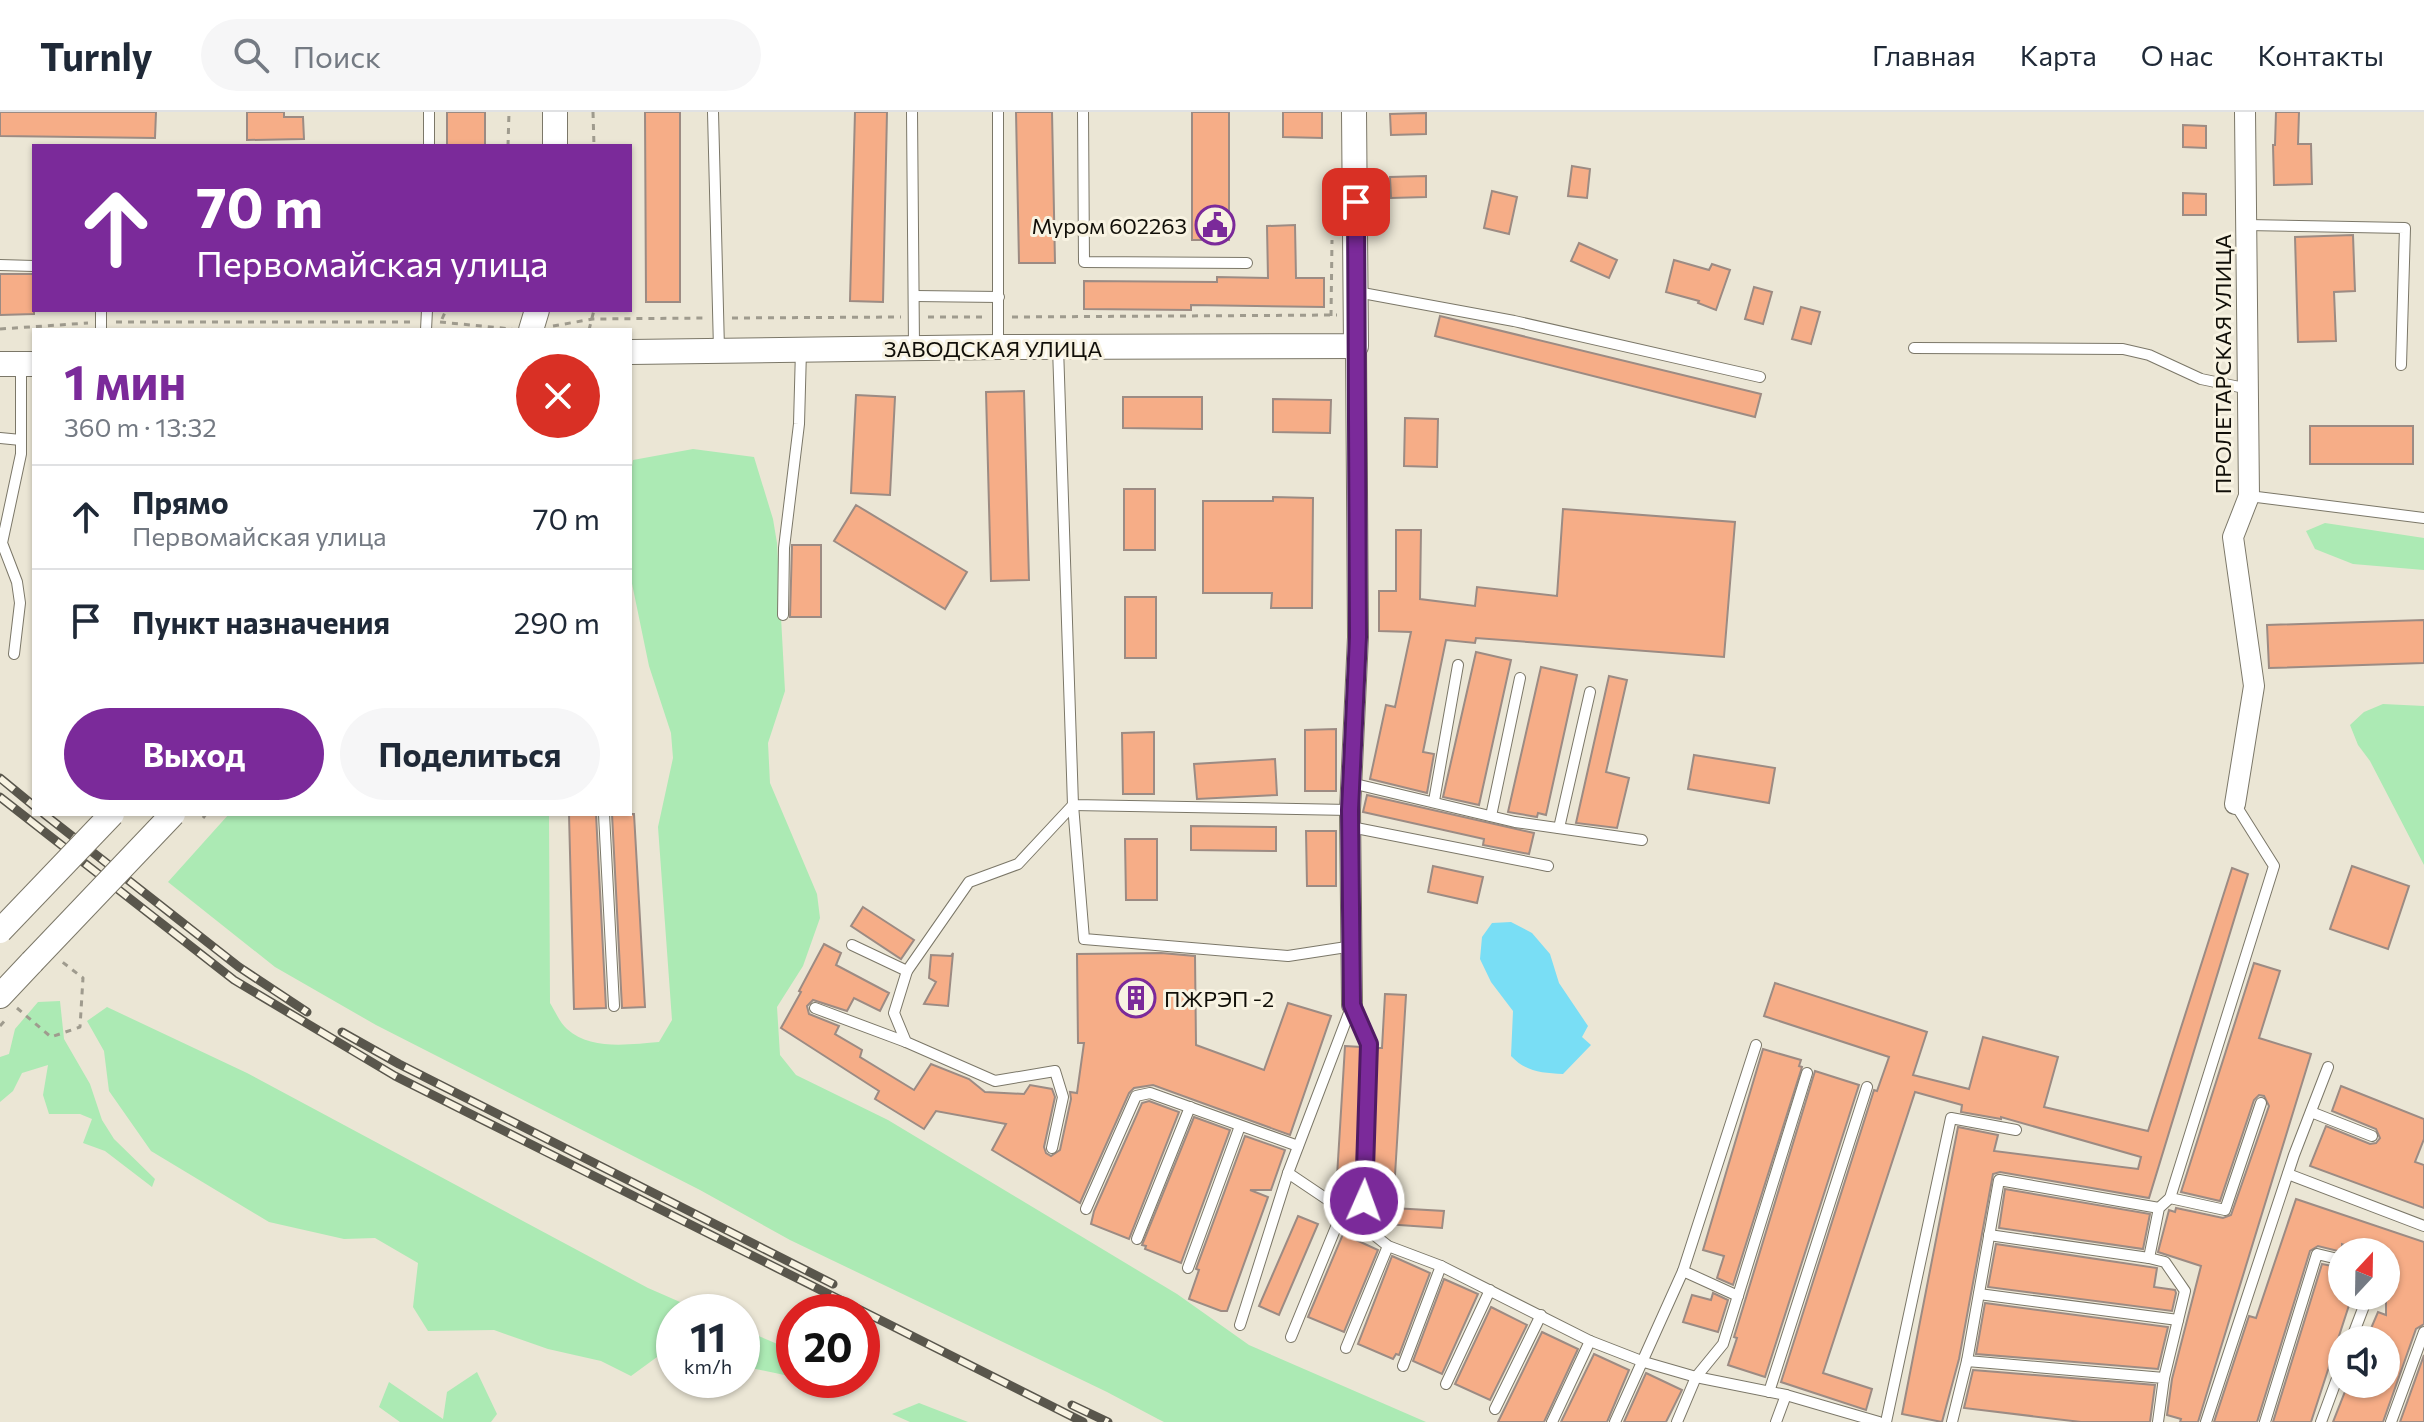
<!DOCTYPE html>
<html lang="ru">
<meta charset="utf-8">
<style>
:root{--surface:#fff;--page:#f6f6f7;--text:#1f2937;--muted:#747a83;--line:#e0e1e3;--accent:#7b2a9a}
body{margin:0;font-family:Commissioner,sans-serif;background:var(--page);color:var(--text);height:100vh;display:flex;flex-direction:column;font-size:30px;white-space:nowrap}
*{box-sizing:border-box;margin:0}
p{font-size:26px;color:var(--muted)}
.icon{flex:none;width:44px;height:44px;fill:none;stroke:currentColor;stroke-width:2;stroke-linecap:round;stroke-linejoin:round}
.map{position:relative;flex:1;overflow:hidden}
.side{position:absolute;left:32px;top:216px;width:600px;height:488px;display:flex;flex-direction:column;background:var(--surface);border-radius:0px;box-shadow:0 2px 6px #0004}
.side>*{flex:none}
.hud{position:absolute;left:32px;top:32px;width:600px;height:168px;border-radius:0px;box-shadow:0 2px 6px #0004;background:#7b2a9a;color:#fff;overflow:hidden}
.needle{width:52px;rotate:22deg}
.controls{position:absolute;left:2328px;top:1126px;display:grid;gap:16px}
.controls a{display:grid;place-items:center;width:72px;height:72px;border-radius:50%;background:var(--surface);box-shadow:0 2px 6px #0004;font-size:40px}
.speed{position:absolute;left:656px;top:1182px;display:flex;gap:16px;font-size:40px;font-weight:700;text-align:center}
.speed>*{display:grid;place-content:center;width:104px;height:104px;border-radius:50%;background:var(--surface);box-shadow:0 2px 6px #0004;line-height:1}
.speed small{font-size:20px;font-weight:400}
.speed .limit{border:12px solid #d22;background:#fff;color:#111}
.pin{position:absolute;display:grid;place-items:center;width:68px;height:68px;color:#fff;margin:-34px;border-radius:16px;box-shadow:0 4px 12px #0006}
.me{position:absolute;width:88px;margin:-44px;rotate:2deg;stroke-linejoin:round;filter:drop-shadow(0 0 6px #0008)}
.turn{display:flex;align-items:center;gap:28px;height:168px;padding:0 32px;font-size:36px}
.turn .icon{width:104px;height:104px;stroke-width:2.5}
.turn b{display:block;font-size:56px;line-height:68px}
.round{display:grid;place-items:center;flex:none;width:84px;height:84px;border-radius:42px;background:var(--page)}
.head{display:flex;align-items:center;justify-content:space-between;height:136px;padding:0 32px}
h1{font-size:48px;font-weight:700;line-height:60px;color:var(--accent)}
.primary-button{display:flex;gap:16px;margin-top:auto;padding:16px 32px}
.primary-button a{flex:1;height:92px;border-radius:48px;background:var(--accent);color:#fff;font-size:32px;font-weight:700;line-height:92px;text-align:center}
.primary-button a+a{background:var(--page);color:var(--text)}
ul{padding:0;list-style:none}
li{display:flex;align-items:center;gap:24px;height:104px;padding:0 32px;border-top:2px solid var(--line)}
li div{flex:1}
li b{display:block;font-size:30px}
li em{font-style:normal}
header{display:flex;align-items:center;gap:48px;box-sizing:border-box;height:112px;padding:0 40px;background:var(--surface);border-bottom:2px solid var(--line)}
header strong{font-size:38px}
nav{display:flex;gap:44px;margin-inline-start:auto;font-size:28px}
.search{width:560px;height:72px;background:var(--page);display:flex;align-items:center;gap:20px;box-sizing:border-box;padding:0 28px;border-radius:44px;color:var(--muted);font-size:30px}
.map>svg:first-child{display:block}
.green{fill:#aceab4}
.water{fill:#79def5}
.building{fill:#f6ad87;stroke:#9c8b83;stroke-width:2}
.lines{fill:none;stroke-linecap:round;stroke-linejoin:round}
.service-casing{stroke:#7b7768;stroke-width:12}
.minor-casing{stroke:#7b7768;stroke-width:22}
.tertiary-casing{stroke:#7b7768;stroke-width:26}
.path{stroke:#9f9b8e;stroke-width:3;stroke-dasharray:6 6;stroke-linecap:butt}
.service{stroke:#fff;stroke-width:10}
.minor{stroke:#fff;stroke-width:20}
.tertiary{stroke:#fff;stroke-width:24}
.rail-casing{stroke:#59564c;stroke-width:9}
.rail{stroke:#f8f3e2;stroke-width:6;stroke-dasharray:18;stroke-linecap:butt}
.tertiary-bridge-casing{stroke:#7b7768;stroke-width:26;stroke-linecap:butt}
.tertiary-bridge{stroke:#fff;stroke-width:24}
.route-casing{stroke:#501b64;stroke-width:20}
.route{stroke:#7b2a9a;stroke-width:14}
.labels{text-anchor:middle;dominant-baseline:central;stroke-width:6;stroke-linejoin:round;paint-order:stroke}
.poi-label{font-size:22px;fill:#110f09;stroke:#f8f3e2;text-anchor:end}
.street-label{font-size:22px;fill:#110f09;stroke:#f8f3e2}
</style>
<header>
<strong>Turnly</strong>
<div class="search"><svg class="icon" aria-label="search" viewBox="0 0 24 24"><circle cx="10" cy="10" r="6"/><path d="M15 15l6 6"/></svg>Поиск</div>
<nav><a>Главная</a><a>Карта</a><a>О нас</a><a>Контакты</a></nav>
</header>
<div class="map">
<svg width="2424" height="1310" viewBox="0 0 2424 1310">
<rect width="100%" height="100%" fill="#ebe6d5"/>
<g class="green">
<path d="M693,337L754,345L773,407L777,431L785,579L768,631L770,671L817,782L820,806L803,854L777,895L780,943L796,963L888,1008L1177,1182L1249,1233L1426,1310H1164L1158,1307L1107,1280L790,1128L700,1078L376,913L275,855L168,770L229,702H549L550,891C555,899 560,911 567,917C591,939 631,932 659,930L672,908L658,715L673,646L671,621L649,554L630,462V367L633,348Z"/>
<path d="M2325,411L2424,426V458L2353,452L2315,437L2306,419Z"/>
<path d="M2383,592L2424,594V753L2370,649L2358,633L2350,613L2364,600Z"/>
<path d="M60,889L64,927L90,972L102,1008L114,1027L155,1067L152,1075L105,1039L83,1031L92,1007L80,1002H49L43,983L48,953L22,961L13,979L0,990V945L9,942L15,917L38,890Z"/>
<path d="M107,895L247,961L648,1176L703,1200H674V1238L668,1237L631,1264L601,1249L548,1237L494,1218L428,1219L413,1195L418,1151L375,1126L344,1127L269,1110L151,1039L109,979L104,939L87,909Z"/>
<path d="M742,1217L794,1239V1265L742,1254Z"/>
<path d="M477,1260L497,1302L491,1310H400L379,1295L389,1270L443,1307L447,1280Z"/>
<path d="M919,1291L968,1310H910L892,1302Z"/>
</g>
<path class="water" d="M1511,810L1532,821L1550,842L1559,871L1588,914L1582,925L1591,933L1563,962C1542,961 1526,960 1511,944L1513,899L1491,870L1480,847L1482,825L1492,811Z"/>
<g class="building">
<path d="M0,0H156L155,26L0,24Z"/>
<path d="M247,0H284V5H303L304,27L247,28Z"/>
<rect x="447" y="0" width="38" height="34"/>
<path d="M645,0H680V190H646Z"/>
<path d="M855,0H887L883,190L850,189Z"/>
<path d="M1016,0H1052L1055,151H1019Z"/>
<rect x="1192" y="0" width="37" height="128"/>
<path d="M1283,0H1322V26L1283,25Z"/>
<path d="M2276,0H2299L2298,32H2311L2312,72L2274,73L2273,33H2275Z"/>
<path d="M1426,1V22L1391,23L1390,2Z"/>
<path d="M2183,13L2206,14V36L2183,35Z"/>
<path d="M1572,54L1590,57L1587,86L1568,84Z"/>
<path d="M1426,64V85L1391,86L1390,65Z"/>
<path d="M1492,79L1517,85L1509,122L1484,116Z"/>
<path d="M2183,81L2206,82V103H2183Z"/>
<path d="M1295,113L1296,166H1324V195L1191,193V198L1084,197V169L1217,170V165L1268,166L1267,114Z"/>
<path d="M2353,123L2355,179L2334,180L2336,229L2298,230L2295,125Z"/>
<path d="M1579,131L1617,148L1609,166L1571,149Z"/>
<path d="M1674,148L1709,158L1712,152L1730,158L1716,198L1698,191L1699,189L1666,180Z"/>
<path d="M0,162H34V202L0,203Z"/>
<path d="M1754,175L1772,180L1763,212L1745,207Z"/>
<path d="M1801,195L1820,200L1811,232L1792,227Z"/>
<path d="M1440,204L1761,282L1755,305L1435,224Z"/>
<path d="M1024,279L1029,468L991,469L986,280Z"/>
<path d="M856,283L895,285L890,383L851,381Z"/>
<path d="M1123,285H1202V317L1123,316Z"/>
<path d="M1273,287L1331,288L1330,321L1273,320Z"/>
<path d="M1405,306L1438,307L1437,355L1404,354Z"/>
<rect x="2310" y="314" width="103" height="38"/>
<rect x="1124" y="377" width="31" height="61"/>
<path d="M1273,385L1313,386L1312,496H1271L1272,481H1203V389H1273Z"/>
<path d="M856,393L967,460L945,497L834,429Z"/>
<path d="M1563,397L1735,410L1724,545L1476,526L1475,531L1446,528L1423,640L1434,642L1427,681L1370,667L1386,593L1395,595L1411,520L1379,519V479H1396V418H1421L1420,487L1475,494L1477,475L1557,484Z"/>
<path d="M792,433H821V505H790Z"/>
<rect x="1125" y="485" width="31" height="61"/>
<path d="M2424,508V551L2269,556L2267,513Z"/>
<path d="M1476,540L1511,548L1479,693L1443,685Z"/>
<path d="M1541,555L1577,563L1546,703L1538,701L1537,705L1508,700Z"/>
<path d="M1609,564L1627,568L1606,660L1629,666L1617,716L1576,711Z"/>
<path d="M1336,617V679H1305V618Z"/>
<path d="M1154,620V682H1123L1122,621Z"/>
<path d="M1694,643L1775,656L1769,691L1688,677Z"/>
<path d="M1275,647L1277,683L1197,687L1194,652Z"/>
<path d="M1367,683L1534,721L1529,742L1483,733L1484,727L1363,700Z"/>
<path d="M569,702H596L606,896L574,897Z"/>
<path d="M612,702H634L645,895L622,896Z"/>
<path d="M1191,714L1276,715V739L1191,738Z"/>
<path d="M1306,719H1336V774H1307Z"/>
<path d="M1125,727H1157V788H1126Z"/>
<path d="M1433,754L1483,765L1477,791L1428,780Z"/>
<path d="M2352,754L2409,774L2388,837L2330,817Z"/>
<path d="M2232,756L2248,762L2149,1086L2000,1060L1993,1062L1959,1247L1942,1310L1902,1302L1958,1015L1998,1023L1994,1039L2138,1057L2141,1045L2001,1005V1007L1961,1000L1962,993L1915,980L1823,1261L1872,1277L1866,1298L1781,1270L1874,978L1877,979L1889,945L1764,904L1775,871L1927,920L1913,963L1969,977L1983,925L2058,945L2044,995L2148,1019Z"/>
<path d="M863,795L914,828L901,847L851,814Z"/>
<path d="M824,832L841,841L836,853L889,881L880,899L854,886L847,899L813,888L807,894L809,902L839,914L835,922L862,938L860,945L914,978L931,952L969,967L985,980L1024,982L1030,973L1052,977L1055,985L1044,1035L1046,1041L1051,1044L1060,1038L1071,987L1070,980L1077,981L1084,931H1078L1077,842L1161,841L1195,844L1196,933L1264,958L1288,891L1331,904L1290,1023L1153,973L1134,976L1129,981L1080,1091L992,1038L1006,1012L936,999L924,1017L875,987L879,979L781,916L801,880L799,879Z"/>
<path d="M953,841L948,894L924,892L936,870L929,866L931,843L951,844Z"/>
<path d="M2254,851L2280,859L2259,926L2311,942L2198,1310H2180L2181,1307L2167,1303L2172,1267L2201,1154L2158,1140L2169,1098L2175,1100L2176,1096L2223,1106L2231,1103L2269,994L2264,984L2259,983L2254,988L2220,1089L2181,1080Z"/>
<path d="M1385,882L1406,883L1393,1096L1444,1099L1442,1116L1371,1111L1377,936H1382Z"/>
<path d="M1345,934L1361,935L1356,1081H1336Z"/>
<path d="M1763,937L1801,948L1799,954L1802,955L1733,1173L1717,1166L1724,1144L1703,1138Z"/>
<path d="M1815,959L1859,973L1765,1265L1728,1253L1737,1226L1734,1225Z"/>
<path d="M2341,974L2424,1007V1027L2415,1050L2424,1053V1096L2310,1054L2326,1014L2370,1032L2376,1031L2380,1026L2376,1017L2332,999Z"/>
<path d="M1149,989L1179,1000L1129,1127L1091,1112L1094,1099L1142,991Z"/>
<path d="M1194,1005L1230,1018L1181,1151L1145,1137L1146,1134L1142,1133Z"/>
<path d="M1245,1024L1285,1038L1271,1078H1250L1268,1085L1227,1199H1221L1189,1187L1199,1158L1196,1157Z"/>
<path d="M2005,1077L2150,1102L2143,1137L1999,1116Z"/>
<path d="M2296,1087L2424,1130V1212L2416,1217L2383,1310H2333L2348,1272H2386V1228H2366L2378,1200L2386,1203V1140H2367L2342,1132V1140L2318,1134L2310,1139L2257,1310H2214L2249,1204L2256,1206Z"/>
<path d="M1298,1104L1318,1112L1279,1203L1259,1194Z"/>
<path d="M1343,1122L1378,1138L1344,1220L1308,1205Z"/>
<path d="M1996,1132L2157,1156L2154,1175L2175,1178L2176,1181L2172,1199L1988,1175Z"/>
<path d="M1392,1144L1430,1161L1399,1243L1396,1242L1393,1247L1358,1232Z"/>
<path d="M2322,1152L2342,1156V1184H2352L2311,1310H2273Z"/>
<path d="M1444,1167L1478,1182L1442,1262L1413,1249Z"/>
<path d="M1713,1181L1728,1188L1718,1220L1683,1210L1692,1183L1711,1188Z"/>
<path d="M1985,1191L2168,1215L2158,1257L1976,1242Z"/>
<path d="M1491,1195L1527,1213L1490,1288L1455,1272Z"/>
<path d="M1542,1220L1578,1237L1544,1310H1498Z"/>
<path d="M1594,1242L1629,1258L1607,1310H1561Z"/>
<path d="M2424,1243V1310H2400Z"/>
<path d="M1973,1258L2155,1273L2150,1310H2081L1964,1296Z"/>
<path d="M1646,1261L1682,1278L1666,1310H1624Z"/>
</g>
<g class="lines">
<g class="service-casing">
<g id="service">
<path d="M713,0L719,237"/>
<path d="M912,0L914,234"/>
<path d="M998,0V234"/>
<path d="M1083,0L1084,150L1247,151"/>
<path d="M429,34V0"/>
<path d="M2247,113L2405,116L2401,253"/>
<path d="M0,153L34,154"/>
<path d="M1357,180L1514,209L1760,265"/>
<path d="M915,184L999,185"/>
<path d="M101,198V218"/>
<path d="M426,218L427,198"/>
<path d="M1058,235L1073,693L1350,698"/>
<path d="M1914,236L2123,237L2149,243L2201,267L2249,277"/>
<path d="M0,326L21,328"/>
<path d="M2249,384L2424,406"/>
<path d="M783,503L784,436L799,312L801,238"/>
<path d="M14,542L20,491L17,470L2,431L21,342V254"/>
<path d="M1351,671L1515,710L1642,728"/>
<path d="M1434,689L1458,553"/>
<path d="M1073,693L1084,827L1288,844L1353,834"/>
<path d="M604,702L614,894"/>
<path d="M1491,704L1520,566"/>
<path d="M1351,715L1548,754"/>
<path d="M1559,716L1590,580"/>
<path d="M852,833L907,859"/>
<path d="M1352,893L1288,1061L1343,1098L1388,1134L1441,1154L1590,1229L1644,1250L1696,1265L1786,1283L1879,1310"/>
<path d="M815,896L906,930"/>
<path d="M2311,1000L2372,1024"/>
<path d="M1052,1036L1063,985L1055,959L995,969L906,930L894,901L907,859L969,770L1018,752L1073,693"/>
<path d="M2288,1062L2424,1114"/>
<path d="M2170,1086L2225,1098L2261,991"/>
<path d="M1086,1097L1136,984L1150,981L1298,1034"/>
<path d="M1989,1123L2149,1146"/>
<path d="M1137,1127L1190,995"/>
<path d="M1188,1156L1240,1014"/>
<path d="M1683,1159L1756,933"/>
<path d="M1979,1182L2178,1208"/>
<path d="M1240,1213L1288,1061"/>
<path d="M1291,1225L1343,1098L1364,1089L1369,932L1352,893"/>
<path d="M2351,1228L2364,1194"/>
<path d="M1346,1236L1388,1134"/>
<path d="M1967,1249L1999,1068L2159,1096"/>
<path d="M1403,1254L1441,1154"/>
<path d="M2164,1266L2185,1179L2165,1150L2149,1146L2159,1096L2170,1086L2274,754L2235,692"/>
<path d="M1446,1272L1490,1178"/>
<path d="M1769,1280L1867,975"/>
<path d="M1495,1297L1541,1203"/>
<path d="M1552,1310L1590,1229"/>
<path d="M1615,1310L1683,1159L1738,1184"/>
<path d="M1677,1310L1696,1265L1723,1232L1807,961"/>
<path d="M1776,1310L1786,1283"/>
<path d="M1886,1310L1951,1006L2016,1018"/>
<path d="M1952,1310L1967,1249L2164,1266L2158,1310"/>
<path d="M2206,1310L2294,1043L2328,955"/>
<path d="M2265,1310L2317,1142L2342,1148"/>
<path d="M2321,1310L2342,1253"/>
<path d="M2391,1310L2424,1220"/>
</g>
</g>
<g class="minor-casing">
<g id="minor">
<path d="M2235,692L2254,574L2233,425L2249,384L2245,0"/>
<path d="M1352,893L1350,698L1358,525L1356,234"/>
</g>
</g>
<g class="tertiary-casing">
<g id="tertiary">
<path d="M555,34V0"/>
<path d="M531,218L537,198"/>
<path d="M630,240L998,235L1356,234L1354,0"/>
<path d="M0,252H34"/>
<path d="M0,884L32,850"/>
</g>
</g>
<g class="path">
<path d="M593,0L594,34"/>
<path d="M508,34L509,0"/>
<path d="M1331,204L1332,128"/>
<path d="M928,205H985"/>
<path d="M1012,205L1337,203"/>
<path d="M732,206L901,205"/>
<path d="M442,207L446,198"/>
<path d="M116,210H412"/>
<path d="M440,210L512,217"/>
<path d="M553,214L593,207L705,206"/>
<path d="M0,217L88,211"/>
<path d="M589,218L594,198"/>
<path d="M203,706L206,702"/>
<path d="M17,896L51,925L80,915L83,866L61,849"/>
<path d="M0,914L8,905"/>
</g>
<use href="#service" class="service"/>
<use href="#minor" class="minor"/>
<use href="#tertiary" class="tertiary"/>
<g class="rail-casing">
<g id="rail">
<path d="M0,666L34,694"/>
<path d="M0,685L234,868L395,964L1083,1310"/>
<path d="M44,702L239,855L307,900"/>
<path d="M342,920L399,952L833,1172"/>
<path d="M1072,1293L1108,1310"/>
</g>
</g>
<use href="#rail" class="rail"/>
<g class="tertiary-bridge-casing">
<g id="tertiary-bridge">
<path d="M0,819L112,702"/>
<path d="M32,850L173,702"/>
</g>
</g>
<use href="#tertiary-bridge" class="tertiary-bridge"/>
</g>
<g class="lines">
<g class="route-casing">
<path id="route" d="M1356,90L1358,525L1350,698L1352,893L1369,932L1364,1089"/>
</g>
<use href="#route" class="route"/>
</g>
<defs>
<g id="civic-ring" transform="scale(2)"><circle r="9.5" fill="#f8f3e2" stroke="#7b2a9a" stroke-width="1.5"/><path d="M-.6-6.5H3V-4.5H.6V-3L4-1V1h2V6H-6V1h2V-1L-.6-3ZM-1.2 2.5V6h2.4V2.5Z" fill="#7b2a9a"/></g>
<g id="building-ring" transform="scale(2)"><circle r="9.5" fill="#f8f3e2" stroke="#7b2a9a" stroke-width="1.5"/><path d="M-4-6H4V6H1V3H-1V6H-4ZM-2.5-4.3h1.7v1.8h-1.7ZM.8-4.3h1.7v1.8H.8ZM-2.5-1h1.7V.8h-1.7ZM.8-1h1.7V.8H.8Z" fill="#7b2a9a"/></g>
</defs>
<g fill-rule="evenodd">
<use href="#civic-ring" x="1215" y="113"/>
<use href="#building-ring" x="1136" y="886"/>
</g>
<g class="labels">
<g class="poi-label">
<text x="1187" y="113">Муром 602263</text>
<text x="1164" y="886" text-anchor="start">ПЖРЭП -2</text>
</g>
<g class="street-label">
<text x="993" y="236">ЗАВОДСКАЯ УЛИЦА</text>
<text transform="translate(2222 252) rotate(-90)">ПРОЛЕТАРСКАЯ УЛИЦА</text>
</g>
</g>
</svg>
<div class="controls">
<a><svg class="needle" viewBox="-14 -14 28 28"><path d="M0-13l5 13h-10z" fill="#e53935"/><path d="M0 13l5-13h-10z" fill="#747a83"/></svg></a>
<a><svg class="icon" aria-label="sound" viewBox="0 0 24 24"><path d="M4 9h4l5-4v14l-5-4H4zM17 9q2 3 0 6"/></svg></a>
</div>
<div class="speed"><div>11<small>km/h</small></div><div class="limit">20</div></div>
<div class="pin" style="left:1356px;top:90px;background:#d93025"><svg class="icon" aria-label="arrive" viewBox="0 0 24 24"><path d="M6 21V4h12l-3 4 3 4H6"/></svg></div>
<svg class="me" style="left:1364px;top:1089px" viewBox="-20 -20 40 40"><circle r="17" fill="#7b2a9a" stroke="#fff" stroke-width="3"/><path d="M0-11L8 9 0 5-8 9z" fill="#fff"/></svg>
<div class="hud">
<div class="turn"><svg class="icon" aria-label="ahead" viewBox="0 0 24 24"><path d="M12 20V5M6 11l6-6 6 6"/></svg><div><b>70 m</b>Первомайская улица</div></div>
</div>
<section class="side">
<div class="head"><div><h1>1 мин</h1><p>360 m · 13:32</p></div><a class="round" style="background:#d93025;color:#fff"><svg class="icon" aria-label="close" viewBox="0 0 24 24"><path d="M6 6l12 12M18 6L6 18"/></svg></a></div>
<ul>
<li><svg class="icon" aria-label="ahead" viewBox="0 0 24 24"><path d="M12 20V5M6 11l6-6 6 6"/></svg><div><b>Прямо</b><p>Первомайская улица</p></div><em>70 m</em></li>
<li><svg class="icon" aria-label="arrive" viewBox="0 0 24 24"><path d="M6 21V4h12l-3 4 3 4H6"/></svg><div><b>Пункт назначения</b></div><em>290 m</em></li>
</ul>
<div class="primary-button"><a>Выход</a><a>Поделиться</a></div>
</section>
</div>
